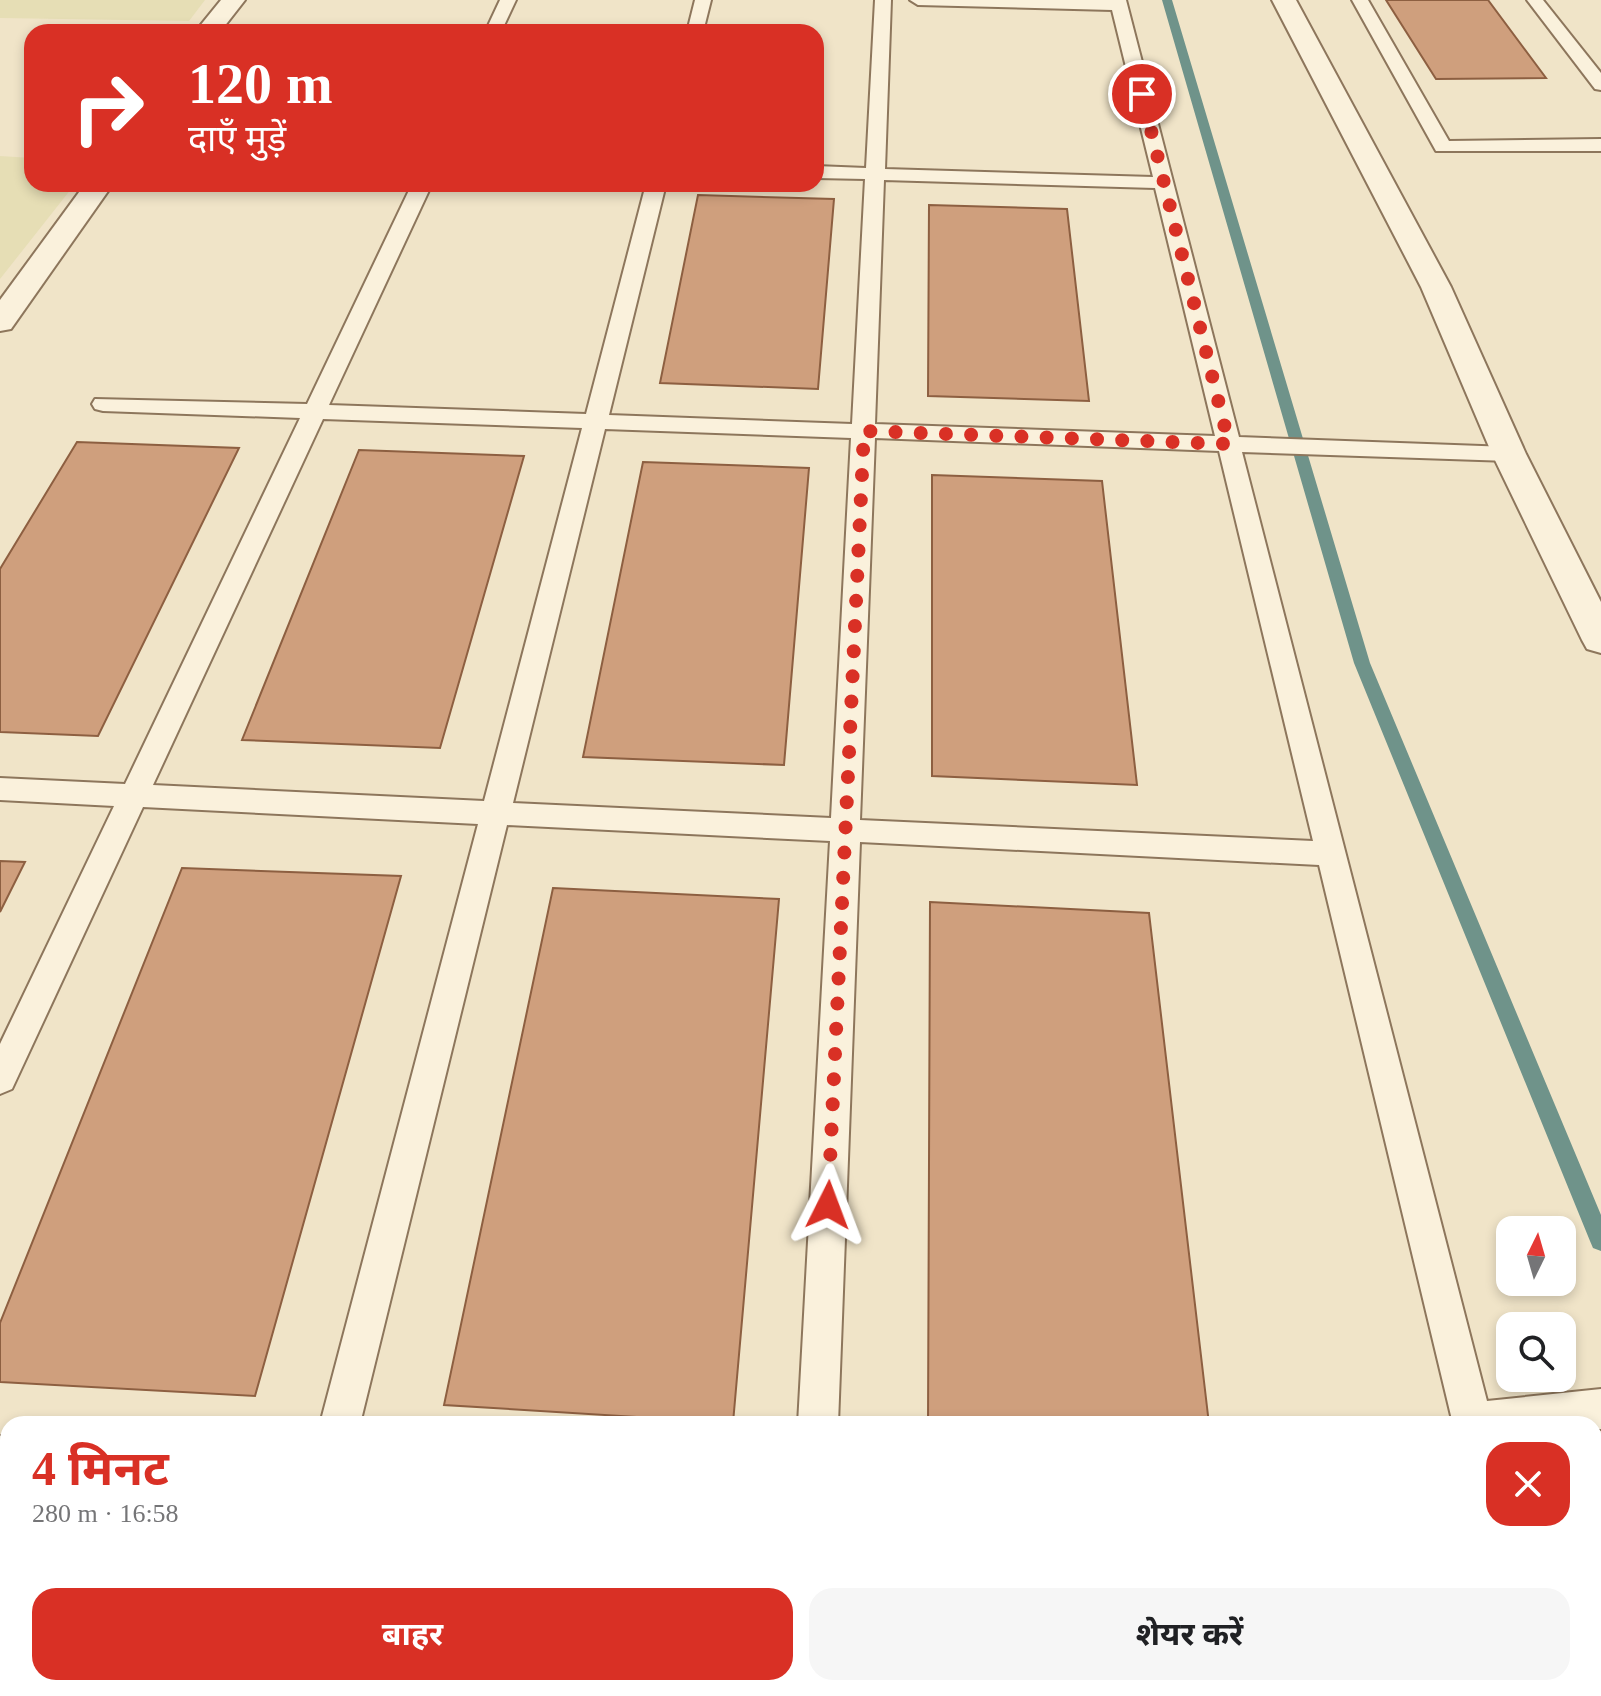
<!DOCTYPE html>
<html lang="hi">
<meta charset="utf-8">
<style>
:root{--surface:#fff;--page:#f6f6f6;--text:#202124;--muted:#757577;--accent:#d93025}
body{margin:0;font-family:"Times New Roman","Noto Sans Devanagari",serif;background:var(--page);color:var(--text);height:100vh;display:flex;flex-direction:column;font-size:30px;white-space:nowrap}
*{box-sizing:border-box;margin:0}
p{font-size:26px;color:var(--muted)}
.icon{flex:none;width:44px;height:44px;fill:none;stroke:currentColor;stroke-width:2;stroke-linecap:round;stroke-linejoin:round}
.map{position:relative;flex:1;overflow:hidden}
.panel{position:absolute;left:0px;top:1416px;width:1602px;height:280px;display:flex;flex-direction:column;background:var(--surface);border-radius:24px 24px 0 0;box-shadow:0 4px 12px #0003}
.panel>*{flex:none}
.top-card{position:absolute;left:24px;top:24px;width:800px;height:168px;border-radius:24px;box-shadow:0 4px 12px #0003;background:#d93025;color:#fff;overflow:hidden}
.needle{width:52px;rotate:5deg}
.tools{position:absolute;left:1496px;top:1216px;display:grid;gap:16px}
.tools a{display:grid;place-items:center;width:80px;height:80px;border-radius:16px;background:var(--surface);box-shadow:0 4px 12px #0003;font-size:40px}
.pin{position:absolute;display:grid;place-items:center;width:68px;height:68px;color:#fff;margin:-34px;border:4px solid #fff;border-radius:50%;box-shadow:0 2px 8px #0007}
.me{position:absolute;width:88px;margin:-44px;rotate:3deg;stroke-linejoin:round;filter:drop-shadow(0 0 6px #0008)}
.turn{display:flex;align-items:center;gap:28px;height:168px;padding:0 32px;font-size:36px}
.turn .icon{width:104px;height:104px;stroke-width:2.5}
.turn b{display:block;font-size:56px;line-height:68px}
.round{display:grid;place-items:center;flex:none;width:84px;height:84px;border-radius:24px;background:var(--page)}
.overview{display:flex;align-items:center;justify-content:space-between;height:136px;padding:0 32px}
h1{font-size:48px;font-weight:700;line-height:60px;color:var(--accent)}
.primary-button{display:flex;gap:16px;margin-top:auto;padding:16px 32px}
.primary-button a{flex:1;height:92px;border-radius:24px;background:var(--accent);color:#fff;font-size:32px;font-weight:700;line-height:92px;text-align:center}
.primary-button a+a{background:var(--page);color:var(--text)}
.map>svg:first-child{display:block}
.farmland{fill:#e6deb5}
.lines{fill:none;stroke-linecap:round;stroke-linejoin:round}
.stream{fill:#6f938a;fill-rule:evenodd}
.building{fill:#cf9f7d;stroke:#8d5f41;stroke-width:2}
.lane-casing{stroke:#8d765c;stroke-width:4}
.street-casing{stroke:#8d765c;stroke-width:4}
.lane{fill:#faf1dc;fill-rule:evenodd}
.street{fill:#faf1dc;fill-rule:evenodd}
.route{stroke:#d93025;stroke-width:14;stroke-dasharray:0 25.2}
</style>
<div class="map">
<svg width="1601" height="1696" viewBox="0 0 1601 1696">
<rect width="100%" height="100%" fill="#f0e4c8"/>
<g class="farmland">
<path d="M0,0H205L189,21L0,18Z"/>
<path d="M0,156L32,158V184H75L0,279Z"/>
</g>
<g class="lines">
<path class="stream" d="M1162,0H1172L1370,663L1601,1215V1251L1593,1248L1590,1241L1354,663Z"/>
</g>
<g class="building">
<path d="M1386,0H1488L1546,78L1436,79Z"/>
<path d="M698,195L834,199L818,389L660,383Z"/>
<path d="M929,205L1067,209L1089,401L928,396Z"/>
<path d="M77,442L239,448L98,736L0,732V569Z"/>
<path d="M359,450L524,456L440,748L242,740Z"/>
<path d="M643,462L809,468L784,765L583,757Z"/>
<path d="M932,475L1102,481L1137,785L932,776Z"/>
<path d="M0,861L25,862L0,912Z"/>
<path d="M182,868L401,876L255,1396L0,1382V1323Z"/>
<path d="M553,888L779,899L733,1423L444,1405Z"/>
<path d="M930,902L1149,913L1209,1424H928Z"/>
</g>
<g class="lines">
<g class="lane-casing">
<g id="lane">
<path d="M500,0H516L501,32H485Z"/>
<path d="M695,0H711L703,32H687Z"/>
<path d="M875,0H891L885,169L1153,177L1112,10L918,5L910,0H1126L1239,437L1509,447L1517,449L1521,454L1517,459L1509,461L1242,452L1487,1401L1601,1389V1429H1594V1424H1453L1319,865L860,842L838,1424H798L830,841L507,825L360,1424H320L478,824L143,807L12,1089L0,1094V1044L114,806L0,800V778L125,784L300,418L103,411L95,409L92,404L95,399L307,404L412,184H432L329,405L586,414L646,184H666L609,415L852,424L865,179L816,178V166L866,168ZM884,180L1155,188L1215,436L875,424ZM323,419L582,428L484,801L153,785ZM605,429L851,438L831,818L513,803ZM875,438L1219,451L1313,841L860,820Z"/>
<path d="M1352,0H1368L1449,141L1601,139V151H1436Z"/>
<path d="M1527,0H1543L1601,73V90L1595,89Z"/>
<rect x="0" y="1436" width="8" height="40"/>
</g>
</g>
<g class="street-casing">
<g id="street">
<path d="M221,0H245L220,32H195Z"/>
<path d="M1272,0H1296L1451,287L1526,454L1601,602V653L1587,649L1582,640L1492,454L1421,287Z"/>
<path d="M85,184H113L11,329L0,331V300Z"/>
</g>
</g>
<use href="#lane" class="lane"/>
<use href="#street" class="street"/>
</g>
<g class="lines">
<path class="route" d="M828,1205L864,431L1229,444L1142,94"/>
</g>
</svg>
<div class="tools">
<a><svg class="needle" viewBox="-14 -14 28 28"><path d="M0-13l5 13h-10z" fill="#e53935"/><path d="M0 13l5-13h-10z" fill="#757577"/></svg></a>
<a><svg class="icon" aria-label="search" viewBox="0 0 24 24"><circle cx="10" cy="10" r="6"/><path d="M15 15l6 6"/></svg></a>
</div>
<div class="pin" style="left:1142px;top:94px;background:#d93025"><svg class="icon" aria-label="arrive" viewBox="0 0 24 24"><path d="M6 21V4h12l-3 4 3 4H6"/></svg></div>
<svg class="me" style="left:828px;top:1205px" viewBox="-20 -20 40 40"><path d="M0-17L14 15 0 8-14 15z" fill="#d93025" stroke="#fff" stroke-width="4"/></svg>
<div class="top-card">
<div class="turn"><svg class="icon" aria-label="right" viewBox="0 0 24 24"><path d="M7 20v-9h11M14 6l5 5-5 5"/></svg><div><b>120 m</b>दाएँ मुड़ें</div></div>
</div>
<section class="panel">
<div class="overview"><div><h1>4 मिनट</h1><p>280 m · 16:58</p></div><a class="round" style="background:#d93025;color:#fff"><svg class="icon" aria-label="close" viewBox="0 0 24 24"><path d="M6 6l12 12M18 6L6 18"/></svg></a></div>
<div class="primary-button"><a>बाहर</a><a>शेयर करें</a></div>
</section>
</div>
